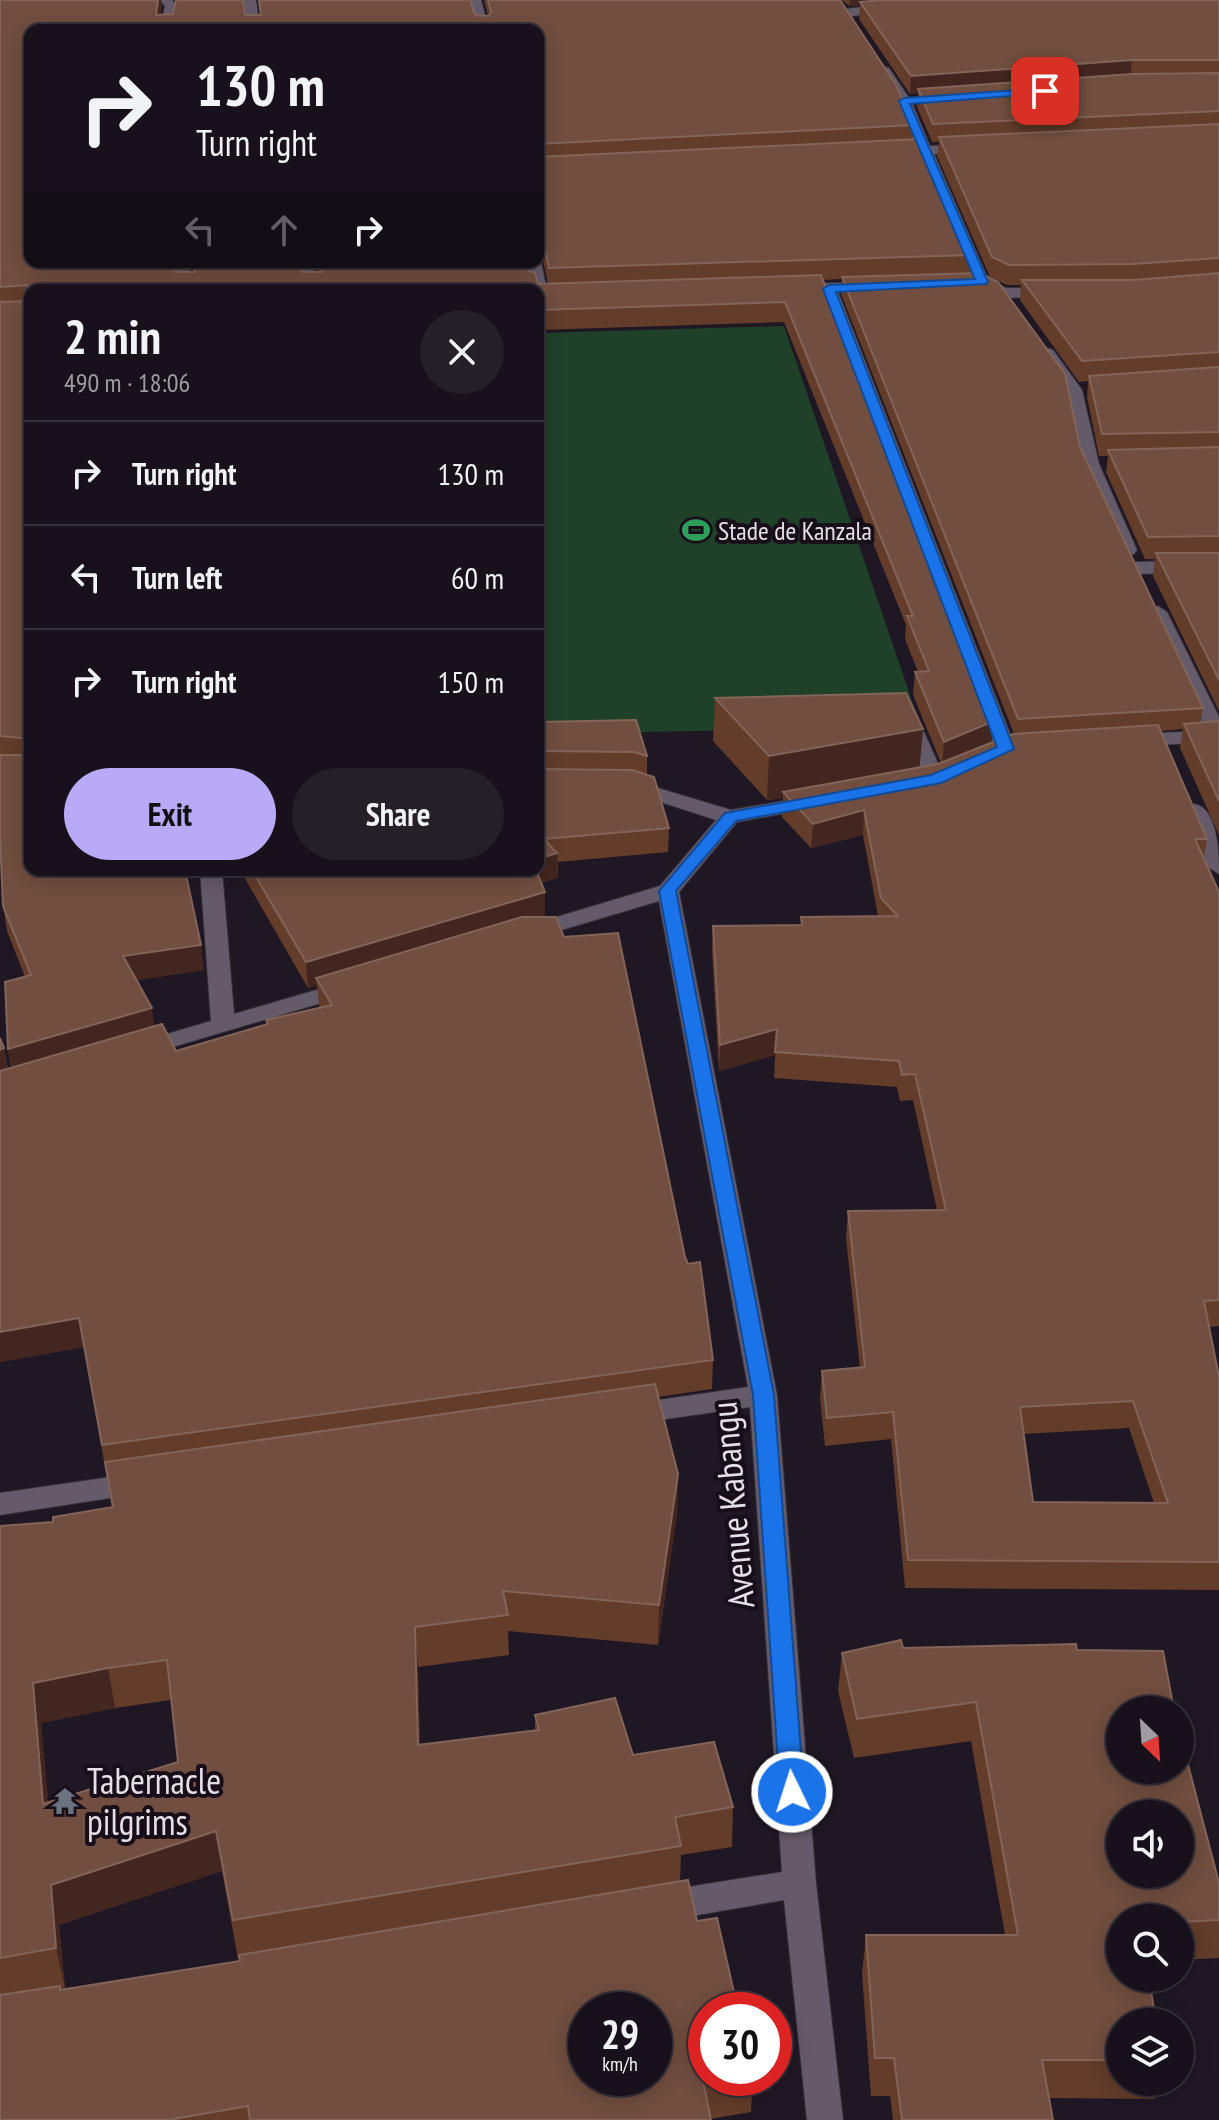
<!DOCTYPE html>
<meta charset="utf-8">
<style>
:root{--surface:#18111b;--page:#251f28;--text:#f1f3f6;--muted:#9f9da3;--line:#36313a;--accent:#b9aaf7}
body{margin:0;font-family:"PT Sans Narrow",sans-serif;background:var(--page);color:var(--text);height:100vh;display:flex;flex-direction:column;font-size:30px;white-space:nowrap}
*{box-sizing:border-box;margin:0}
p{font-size:26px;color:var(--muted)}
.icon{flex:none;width:44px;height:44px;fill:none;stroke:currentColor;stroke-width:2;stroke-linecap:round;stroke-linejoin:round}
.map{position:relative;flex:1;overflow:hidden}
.sheet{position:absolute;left:24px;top:284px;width:520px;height:592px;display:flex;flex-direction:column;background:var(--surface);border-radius:16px;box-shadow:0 4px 20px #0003,0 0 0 2px var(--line)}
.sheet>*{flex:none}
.guide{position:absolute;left:24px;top:24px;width:520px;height:244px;border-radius:16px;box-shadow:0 4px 20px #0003,0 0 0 2px var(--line);background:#18111b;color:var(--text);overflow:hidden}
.needle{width:52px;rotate:155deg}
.fabs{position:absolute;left:1106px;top:1696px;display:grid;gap:16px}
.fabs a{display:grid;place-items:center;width:88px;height:88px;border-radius:50%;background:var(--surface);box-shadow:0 4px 20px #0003,0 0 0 2px var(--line);font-size:40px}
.speed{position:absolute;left:568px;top:1992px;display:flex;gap:16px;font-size:40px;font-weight:700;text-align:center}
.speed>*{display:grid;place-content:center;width:104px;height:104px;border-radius:50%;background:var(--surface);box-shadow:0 4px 20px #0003,0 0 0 2px var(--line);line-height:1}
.speed small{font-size:20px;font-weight:400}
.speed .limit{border:12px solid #d22;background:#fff;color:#111}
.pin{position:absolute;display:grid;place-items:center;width:68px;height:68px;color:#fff;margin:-34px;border-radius:16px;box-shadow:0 4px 12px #0006}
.me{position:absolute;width:88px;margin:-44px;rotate:356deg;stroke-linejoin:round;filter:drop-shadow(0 0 6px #0008)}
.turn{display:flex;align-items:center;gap:28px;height:168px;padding:0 40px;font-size:36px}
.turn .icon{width:104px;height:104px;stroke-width:2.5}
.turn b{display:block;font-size:56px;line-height:68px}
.lanes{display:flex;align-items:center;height:76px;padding:0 40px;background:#0003;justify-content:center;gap:40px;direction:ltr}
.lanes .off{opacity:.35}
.round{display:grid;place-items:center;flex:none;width:84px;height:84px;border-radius:42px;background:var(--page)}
.headline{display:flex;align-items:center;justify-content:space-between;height:136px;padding:0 40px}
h1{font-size:48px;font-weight:800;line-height:60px}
.primary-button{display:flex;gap:16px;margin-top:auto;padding:16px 40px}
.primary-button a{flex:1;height:92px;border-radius:48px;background:var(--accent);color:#111;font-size:32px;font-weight:800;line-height:92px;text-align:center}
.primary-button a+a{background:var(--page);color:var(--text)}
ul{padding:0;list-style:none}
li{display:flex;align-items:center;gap:24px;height:104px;padding:0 40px;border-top:2px solid var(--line)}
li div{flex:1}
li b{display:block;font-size:30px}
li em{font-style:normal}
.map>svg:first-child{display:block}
.green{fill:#1f412a}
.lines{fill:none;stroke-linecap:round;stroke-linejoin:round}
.service-casing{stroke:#363039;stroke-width:2}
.minor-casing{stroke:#363039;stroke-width:2}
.service{fill:#655a6a;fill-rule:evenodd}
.minor{fill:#655a6a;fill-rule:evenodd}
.wall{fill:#633c2a;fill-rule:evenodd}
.shaded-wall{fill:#42261f}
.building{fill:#714e3f;stroke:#836459;stroke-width:2;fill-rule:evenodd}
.route{fill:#1a73e8;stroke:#114b97;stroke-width:2}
.labels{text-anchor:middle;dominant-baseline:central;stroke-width:8;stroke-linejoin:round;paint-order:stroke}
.far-poi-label{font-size:26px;fill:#e5dfe8;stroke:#170e1a;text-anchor:start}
.near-street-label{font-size:36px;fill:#e5dfe8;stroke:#170e1a}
.near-poi-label{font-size:36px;fill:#e5dfe8;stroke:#170e1a;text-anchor:start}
</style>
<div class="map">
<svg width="1219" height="2120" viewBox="0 0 1219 2120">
<rect width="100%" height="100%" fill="#201724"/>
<path class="green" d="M784,326L921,727L538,734V333Z"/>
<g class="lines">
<g class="service-casing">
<g id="service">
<path d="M891,3L895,4V10L846,17L840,13L846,9Z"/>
<path d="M914,726L924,732L945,779L942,783L935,785L925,779L904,732Z"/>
</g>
</g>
<g class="minor-casing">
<g id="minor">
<path d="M160,0H172L177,6L172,30H160L165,6Z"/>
<path d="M244,0H256L260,30H248Z"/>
<path d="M469,0H481L489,30H477Z"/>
<path d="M884,67L889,68L911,101L930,146L969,144L976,148L969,152L934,154L988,279L1006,288H1052L1057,290V296L1003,298L971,285L968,282L973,278L920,155L894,156L887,152L894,148L917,147L897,101L878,71Z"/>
<path d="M538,259L541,262L548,296L540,301L538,290H531L527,262H538Z"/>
<path d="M174,262H188L195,290H179Z"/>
<path d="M298,262H312L321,290H305Z"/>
<path d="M871,282L879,287L876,290L838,292L1016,749L1013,753H999L996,749L823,293L796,294L788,289L796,284Z"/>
<path d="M1047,348L1053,350L1082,390L1099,464L1137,550L1134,554L1128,555L1119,550L1081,464L1066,390L1039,353Z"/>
<path d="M1219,560V572L1136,574L1127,568L1136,562Z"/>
<path d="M1158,606L1167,612L1219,717V742L1133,746L1123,740L1133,734L1205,731L1149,612Z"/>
<path d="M628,779L731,810L813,796L824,802L813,808L737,822L679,892L777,1395L816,1883L843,2120H807L784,1900L663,1921L651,1916L646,1906L651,1896L663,1891L782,1872L750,1407L631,1424L621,1421L617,1414L621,1407L631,1404L748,1387L659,901L528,940L520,938L517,933L520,928L660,886L716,820L621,789L618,785Z"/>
<path d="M1195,804C1218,809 1219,854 1219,874L1208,867L1184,810Z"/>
<path d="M200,870H222L234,1014L347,981L355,983L359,988L355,993L149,1054H133L129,1049L133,1044L211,1021Z"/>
<path d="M139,1473L149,1476L153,1484L149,1492L0,1515V1493Z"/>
</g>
</g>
<use href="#service" class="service"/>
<use href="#minor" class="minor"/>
</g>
<g class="wall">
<path d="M0,0H161L160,15L173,14L176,2L174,0H243L245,15H260L258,0H470L475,15L488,16L484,0H841L914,125L913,139L970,255L969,274L1080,447L1203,708L1201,722L1219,721V835L1180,748L1183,729L1160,731L1207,839L1204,858L1219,892V1326L1209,1327L1219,1377V1590L905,1588L891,1439L825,1446L820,1398L822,1371L860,1368L846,1238L848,1211L937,1210L913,1100L900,1101L897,1087L774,1078L775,1055L719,1071L712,951L713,926L801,925V917L878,916L863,835L811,848L782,817L783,798L767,800L713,741L715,698L923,729L919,767L941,763L913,695L915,672H918L905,639L906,625L784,322L538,330V290H30V870L204,970L136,980L154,1026L176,1051L267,1025L266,1020L320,1008L319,1006L317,985L308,988L240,870H538V722L647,756V775L669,828L668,852L558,862V878L541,883L545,892V917L685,1257L713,1360L712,1389L658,1397L678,1474L677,1513L658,1645L508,1631L509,1655L418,1667L420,1744L535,1731V1715L633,1755L733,1807L732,1847L681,1855L680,1881L706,2078H753L751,2112L710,2119L711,2120H0V1526L53,1522L112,1507L84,1347L0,1362V1038L4,1048L8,1069L11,1068L8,1049L25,977L7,931L3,906L0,837ZM30,30H538V256L543,260L548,284H538L528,271L526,262H313L317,272H302L299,262H190L193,272H175ZM842,279L841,294L1014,734L991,743L994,721L823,280ZM1129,1428L1154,1503L1033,1502L1023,1434ZM171,1700L178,1762L48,1803L41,1723L115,1708ZM222,1871L238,1959H240V1961L60,1990V1989L65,1988L59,1925Z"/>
<path d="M842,0H1219V711L1153,576L1155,559H1145L1106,472L1108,456H1099L1087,397L1088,381L1079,382L1020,300L1021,285H1007L990,277L937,156L939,142H932L917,107L918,93L910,94L859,19L860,5L849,6Z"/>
<path d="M903,1648L1077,1650L1120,1710L1219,1883V1958L1180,1960V1918H1120V2082H1158L1154,2099L1049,2098L1053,2120H893L890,2096H871L862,1974L866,1935H1005L971,1741L854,1758L838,1691L842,1653Z"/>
</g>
<g class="shaded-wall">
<path d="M158,0H161L162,7L158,30L156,15Z"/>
<path d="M850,0H910L860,2V5L849,6Z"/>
<path d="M1132,60L1130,78L918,89V93L910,94L911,76Z"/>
<path d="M994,721L991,744L942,765L944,742Z"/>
<path d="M923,729L919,773L783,792V798L767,800L769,756Z"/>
<path d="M864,810L863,835L811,848L813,824Z"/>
<path d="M557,853L558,878L533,885L532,870H538V859Z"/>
<path d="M545,892V917L316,978L317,985L308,988L306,962Z"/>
<path d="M201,945L204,970L127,982L123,956Z"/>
<path d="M152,1008L155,1033L12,1075L8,1049Z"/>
<path d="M777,1029L776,1055L719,1071L720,1045Z"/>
<path d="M4,1048L9,1076L0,1081V1050Z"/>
<path d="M79,1318L84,1347L0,1362V1332Z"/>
<path d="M678,1474L677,1513L658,1645L659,1605Z"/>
<path d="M415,1627L418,1667L421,1785L418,1745Z"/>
<path d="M108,1668L115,1708L41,1723L52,1844L43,1804L33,1683Z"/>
<path d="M216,1831L222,1871L59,1925L65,1988L56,1948L51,1885Z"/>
</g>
<g class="building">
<path d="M0,0H158L156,15L173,14L176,0H243L245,15H261L259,0H470L475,15L489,16L491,12L488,0H840L896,85L914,125L538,144V30H30V262H173L175,272H195L193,262H299L302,272H322L319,262H526L528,271L535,273L538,284L821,275L994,721L944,742L915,672L929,671L907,616H913L785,302L538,310V290H30V297L27,285L0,287Z"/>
<path d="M880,0H1219V60H1132L911,76L860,2Z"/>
<path d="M1219,73V111L933,124L918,89L1132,74Z"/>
<path d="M1219,124V258L1133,264L1009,265L992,257L939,137Z"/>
<path d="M919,139L970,255L549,268L543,240L538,237V157Z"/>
<path d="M980,273L998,282L1065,374L1080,447L1203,708L1018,719L842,277Z"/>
<path d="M1219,273V352L1082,361L1022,280H1134Z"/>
<path d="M30,298V739L0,736V302L27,301Z"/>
<path d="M1219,367V432L1102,434L1089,376Z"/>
<path d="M1219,447V536L1148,537L1108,450Z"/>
<path d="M1156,553H1219V680Z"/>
<path d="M906,693L923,729L769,756L715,698Z"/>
<path d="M636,720L647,756L634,752L538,751V722Z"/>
<path d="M1219,721V801L1184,724Z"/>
<path d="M1158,725L1207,839H1195L1219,892V1300L1204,1301L1219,1377V1562L908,1560L893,1412L827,1418L822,1371L865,1367L848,1211L946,1210L915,1074L902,1075L899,1061L775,1052L777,1029L720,1045L713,926L802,925L801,917L898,916L881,898L864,810L813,824L783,792L938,764L1013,734ZM1133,1401L1168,1503L1033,1502L1020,1407Z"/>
<path d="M30,749V870H185L201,945L123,956L152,1008L8,1049L5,982L31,975L3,906L0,837V755H28Z"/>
<path d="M538,769L632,770L654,777L669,828L544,839L557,853L538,859Z"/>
<path d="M252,870H536L545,892L306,962Z"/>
<path d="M522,917H556L564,937L618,933L685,1257L688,1264L700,1262L713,1360L102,1445L79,1318L0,1332V1071L162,1024L176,1051L268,1024L266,1020L332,1005L316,978Z"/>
<path d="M0,1038L4,1048L0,1050Z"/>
<path d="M655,1384L678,1474L659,1605L503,1591L508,1615L415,1627L418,1745L539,1730L535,1715L615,1698L633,1755L714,1742L733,1807L675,1817L681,1846L233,1920L216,1831L51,1885L56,1948L0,1958V1526L53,1522V1517L113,1507L105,1462ZM167,1660L178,1762L43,1804L33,1683L108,1668Z"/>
<path d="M901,1640L903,1648L1076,1644L1077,1650L1163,1651L1174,1710H1120V1770H1180V1734L1219,1883V1920L1180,1922V1918H1120V1978H1149L1156,2022H1120V2060H1042L1053,2120H902L894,2058H875L866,1935H1018L976,1702L857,1719L842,1653ZM1120,1814H1180V1874H1120Z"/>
<path d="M688,1880L697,1921L717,1918L738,2010H706V2078H723L703,2081L711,2120H250L248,2106L168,2120H0V1995L60,1986V1990L240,1961L239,1955ZM586,2010H654V2078H586Z"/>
</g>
<path class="route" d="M1045,88L1049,93L910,104L988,282L986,284L836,292L1014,749L941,783L736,821L676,891L774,1395L804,1792L801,1799L792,1802L783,1799L780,1792L753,1395L659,891L725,813L931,775L997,747L823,289L829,285L975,279L899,101L904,98Z"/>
<defs>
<g id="stadium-bare" transform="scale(2.16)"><path d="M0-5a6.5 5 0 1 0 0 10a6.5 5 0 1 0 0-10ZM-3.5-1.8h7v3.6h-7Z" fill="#2e9e5b" stroke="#170e1a" stroke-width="2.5" paint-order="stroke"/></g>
<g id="temple-bare" transform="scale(2.16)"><path d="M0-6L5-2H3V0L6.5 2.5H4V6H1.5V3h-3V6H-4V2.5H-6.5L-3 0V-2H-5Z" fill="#6b7280" stroke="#170e1a" stroke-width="2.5" paint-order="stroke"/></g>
</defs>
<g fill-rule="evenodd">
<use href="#stadium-bare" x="696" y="530"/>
<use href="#temple-bare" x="65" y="1801"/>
</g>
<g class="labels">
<g class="far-poi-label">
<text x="718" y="530">Stade de Kanzala</text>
</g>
<g class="near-street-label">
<text transform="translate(732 1505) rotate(-95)">Avenue Kabangu</text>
</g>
<g class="near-poi-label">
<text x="87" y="1780">Tabernacle<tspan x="87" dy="41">pilgrims</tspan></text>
</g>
</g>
</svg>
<div class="fabs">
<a><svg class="needle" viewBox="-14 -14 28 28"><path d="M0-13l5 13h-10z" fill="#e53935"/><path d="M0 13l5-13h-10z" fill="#9f9da3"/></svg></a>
<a><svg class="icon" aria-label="sound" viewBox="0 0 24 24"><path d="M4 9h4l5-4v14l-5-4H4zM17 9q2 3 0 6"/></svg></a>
<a><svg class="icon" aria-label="search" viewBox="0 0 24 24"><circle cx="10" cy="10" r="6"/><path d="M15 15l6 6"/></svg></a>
<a><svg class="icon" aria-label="layers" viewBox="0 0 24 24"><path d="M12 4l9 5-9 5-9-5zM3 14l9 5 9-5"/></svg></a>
</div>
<div class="speed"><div>29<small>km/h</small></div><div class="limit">30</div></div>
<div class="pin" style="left:1045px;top:91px;background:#d93025"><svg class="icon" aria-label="arrive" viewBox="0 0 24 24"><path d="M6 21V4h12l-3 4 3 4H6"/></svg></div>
<svg class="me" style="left:792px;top:1792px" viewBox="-20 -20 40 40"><circle r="17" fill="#1a73e8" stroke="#fff" stroke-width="3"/><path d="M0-11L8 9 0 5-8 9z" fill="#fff"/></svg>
<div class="guide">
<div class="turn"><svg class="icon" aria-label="right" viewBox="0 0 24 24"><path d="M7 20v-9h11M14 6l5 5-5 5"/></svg><div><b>130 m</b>Turn right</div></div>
<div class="lanes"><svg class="icon off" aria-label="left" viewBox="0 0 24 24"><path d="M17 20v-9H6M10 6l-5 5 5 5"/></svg><svg class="icon off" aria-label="ahead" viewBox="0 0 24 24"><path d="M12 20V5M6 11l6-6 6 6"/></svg><svg class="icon" aria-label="right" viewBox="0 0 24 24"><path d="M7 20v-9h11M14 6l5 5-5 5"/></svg></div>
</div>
<section class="sheet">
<div class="headline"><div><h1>2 min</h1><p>490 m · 18:06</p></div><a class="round"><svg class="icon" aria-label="close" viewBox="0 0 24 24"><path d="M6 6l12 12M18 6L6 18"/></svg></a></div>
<ul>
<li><svg class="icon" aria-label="right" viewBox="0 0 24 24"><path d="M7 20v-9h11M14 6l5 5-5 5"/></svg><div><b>Turn right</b></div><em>130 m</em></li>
<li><svg class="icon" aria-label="left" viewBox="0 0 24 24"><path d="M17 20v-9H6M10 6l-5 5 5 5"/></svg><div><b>Turn left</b></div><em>60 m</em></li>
<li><svg class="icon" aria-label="right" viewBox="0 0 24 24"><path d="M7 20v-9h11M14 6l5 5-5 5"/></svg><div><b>Turn right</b></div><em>150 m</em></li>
</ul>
<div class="primary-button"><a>Exit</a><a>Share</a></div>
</section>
</div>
